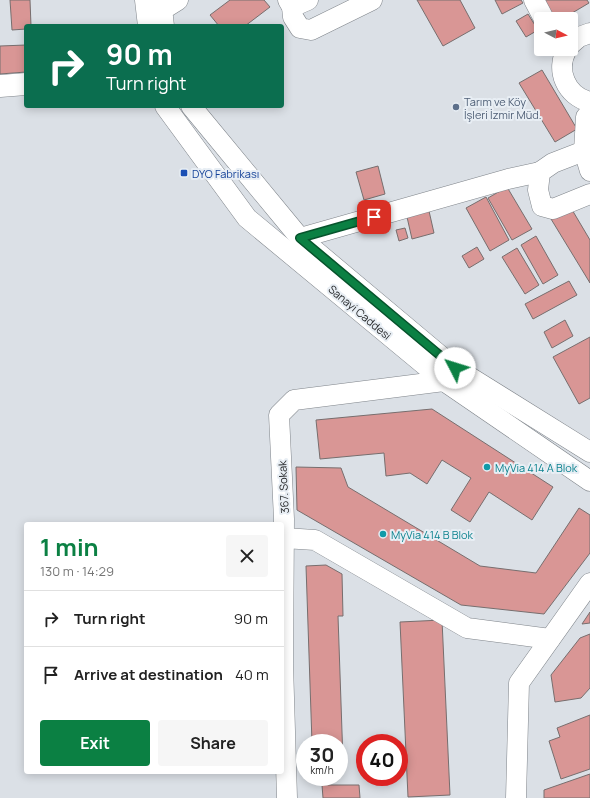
<!DOCTYPE html>
<meta charset="utf-8">
<style>
:root{--surface:#fff;--page:#f6f6f6;--text:#222;--muted:#767676;--line:#e0e0e0;--accent:#0b8043}
body{margin:0;font-family:Manrope,sans-serif;background:var(--page);color:var(--text);height:100vh;display:flex;flex-direction:column;font-size:15px;white-space:nowrap}
*{box-sizing:border-box;margin:0}
p{font-size:13px;color:var(--muted)}
.icon{flex:none;width:22px;height:22px;fill:none;stroke:currentColor;stroke-width:2;stroke-linecap:round;stroke-linejoin:round}
.map{position:relative;flex:1;overflow:hidden}
.panel{position:absolute;left:24px;top:522px;width:260px;height:252px;display:flex;flex-direction:column;background:var(--surface);border-radius:4px;box-shadow:0 2px 10px #0003}
.panel>*{flex:none}
.banner{position:absolute;left:24px;top:24px;width:260px;height:84px;border-radius:4px;box-shadow:0 2px 10px #0003;background:#0b6e4f;color:#fff;overflow:hidden}
.needle{width:26px;rotate:97deg}
.buttons{position:absolute;left:534px;top:12px;display:grid;gap:8px}
.buttons a{display:grid;place-items:center;width:44px;height:44px;border-radius:4px;background:var(--surface);box-shadow:0 2px 10px #0003;font-size:20px}
.speed{position:absolute;left:296px;top:734px;display:flex;gap:8px;font-size:20px;font-weight:700;text-align:center}
.speed>*{display:grid;place-content:center;width:52px;height:52px;border-radius:50%;background:var(--surface);box-shadow:0 2px 10px #0003;line-height:1}
.speed small{font-size:10px;font-weight:400}
.speed .limit{border:6px solid #d22;background:#fff;color:#111}
.pin{position:absolute;display:grid;place-items:center;width:34px;height:34px;color:#fff;margin:-17px;border-radius:8px;box-shadow:0 2px 6px #0006}
.me{position:absolute;width:44px;margin:-22px;rotate:310deg;stroke-linejoin:round;filter:drop-shadow(0 0 3px #0008)}
.turn{display:flex;align-items:center;gap:14px;height:84px;padding:0 16px;font-size:18px}
.turn .icon{width:52px;height:52px;stroke-width:2.5}
.turn b{display:block;font-size:28px;line-height:34px}
.round{display:grid;place-items:center;flex:none;width:42px;height:42px;border-radius:4px;background:var(--page)}
.summary{display:flex;align-items:center;justify-content:space-between;height:68px;padding:0 16px}
h1{font-size:24px;font-weight:700;line-height:30px;color:var(--accent)}
.primary-button{display:flex;gap:8px;margin-top:auto;padding:8px 16px}
.primary-button a{flex:1;height:46px;border-radius:4px;background:var(--accent);color:#fff;font-size:16px;font-weight:700;line-height:46px;text-align:center}
.primary-button a+a{background:var(--page);color:var(--text)}
ul{padding:0;list-style:none}
li{display:flex;align-items:center;gap:12px;height:56px;padding:0 16px;border-top:1px solid var(--line)}
li div{flex:1}
li b{display:block;font-size:15px}
li em{font-style:normal}
.map>svg:first-child{display:block}
.building{fill:#d99695;stroke:#776e6e}
.lines{fill:none;stroke-linecap:round;stroke-linejoin:round}
.minor-casing{stroke:#7f848a;stroke-width:21}
.major-casing{stroke:#7f848a;stroke-width:23}
.minor{stroke:#fff;stroke-width:20}
.major{stroke:#fff;stroke-width:22}
.route-casing{stroke:#07532c;stroke-width:10}
.route{stroke:#0b8043;stroke-width:7}
.service-dot{fill:#5c6f8a;stroke:#e8eef4;stroke-width:1.5}
.transit-dot{fill:#1a4fb4;stroke:#e8eef4;stroke-width:1.5}
.culture-dot{fill:#0f9aa8;stroke:#e8eef4;stroke-width:1.5}
.labels{text-anchor:middle;dominant-baseline:central;stroke-width:4;stroke-linejoin:round;paint-order:stroke}
.service-label{font-size:11px;fill:#4e5e75;stroke:#e8eef4;text-anchor:start}
.transit-label{font-size:11px;fill:#164399;stroke:#e8eef4;text-anchor:start}
.street-label{font-size:11px;fill:#27292b;stroke:#e8eef4}
.culture-label{font-size:11px;fill:#0d838f;stroke:#e8eef4;text-anchor:start}
</style>
<div class="map">
<svg width="590" height="798" viewBox="0 0 590 798">
<rect width="100%" height="100%" fill="#dbe0e6"/>
<g class="building">
<path d="M10,0H30L31,26H26V29L12,30Z"/>
<path d="M230,0H264L270,7L245,26H219L210,15Z"/>
<path d="M417,0H460L475,28L443,46Z"/>
<path d="M495,0H521L523,3L502,14Z"/>
<path d="M542,0H587L589,3L562,19H553Z"/>
<path d="M528,14L538,30L526,37L516,21Z"/>
<path d="M26,45V72L0,74V46Z"/>
<path d="M542,70L577,129L555,142L519,83Z"/>
<path d="M378,166L385,194L364,200L356,172Z"/>
<path d="M507,187L532,229L512,240L488,198Z"/>
<path d="M486,197L509,240L490,251L466,208Z"/>
<path d="M571,208L590,240V283L551,219Z"/>
<path d="M429,211L434,233L412,239L407,217Z"/>
<path d="M405,228L408,238L399,241L396,230Z"/>
<path d="M536,236L558,275L543,284L521,245Z"/>
<path d="M477,247L484,259L469,268L462,256Z"/>
<path d="M517,248L539,285L525,294L502,257Z"/>
<path d="M569,281L577,295L533,319L525,304Z"/>
<path d="M565,320L573,336L552,348L544,332Z"/>
<path d="M590,337V398L579,404L553,357Z"/>
<path d="M432,409L553,487L532,520L489,492L470,522L451,510L471,478L442,460L427,484L410,473L386,476L384,453L320,459L316,420Z"/>
<path d="M296,467L341,468L348,487L480,566L536,573L579,508L590,515V553L544,614L461,605L297,510Z"/>
<path d="M326,565L342,574L343,616H338L343,761H339V743H312L306,566Z"/>
<path d="M590,612V623L582,624Z"/>
<path d="M442,620L450,795L408,797L400,622Z"/>
<path d="M590,634V688L581,698L555,702L551,675L580,638Z"/>
<path d="M590,715V769L561,779L549,741L560,737L557,728Z"/>
<path d="M590,774V798H544V790Z"/>
<path d="M322,785H359L360,798H323Z"/>
</g>
<g class="lines">
<g class="minor-casing">
<g id="minor">
<path d="M145,0L148,26"/>
<path d="M161,0L164,26"/>
<path d="M288,0L292,7L293,17L300,28L311,30L372,0"/>
<path d="M534,0L544,19"/>
<path d="M292,7L308,0"/>
<path d="M162,10L178,0"/>
<path d="M571,44L579,37L590,33"/>
<path d="M567,49C555,70 566,96 590,102"/>
<path d="M165,106L247,218L444,381L590,481"/>
<path d="M191,106L300,238L455,368L590,452"/>
<path d="M590,113L586,117L584,151L590,171"/>
<path d="M584,151L553,163L540,172L538,190L542,206L553,209L590,194"/>
<path d="M300,238L508,179L540,172"/>
<path d="M284,538L315,540L467,628L550,639"/>
<path d="M287,798L283,664L284,519L279,415L294,400L444,381L455,368"/>
<path d="M516,798L519,683L590,583"/>
</g>
</g>
<g class="major-casing">
<path id="major" d="M0,86L26,84"/>
</g>
<use href="#minor" class="minor"/>
<use href="#major" class="major"/>
</g>
<g class="lines">
<g class="route-casing">
<path id="route" d="M374,217L300,238L455,368"/>
</g>
<use href="#route" class="route"/>
</g>
<circle class="service-dot" cx="456" cy="107" r="4"/>
<rect class="transit-dot" x="180" y="169" width="8" height="8" rx="2"/>
<g class="culture-dot">
<circle cx="487" cy="467" r="4"/>
<circle cx="383" cy="534" r="4"/>
</g>
<g class="labels">
<g class="service-label">
<text x="464" y="101">Tarım ve Köy<tspan x="464" dy="13">İşleri İzmir Müd.</tspan></text>
</g>
<g class="transit-label">
<text x="192" y="173">DYO Fabrikası</text>
</g>
<g class="street-label">
<text transform="translate(360 312) rotate(40)">Sanayi Caddesi</text>
<text transform="translate(283 487) rotate(-93)">367. Sokak</text>
</g>
<g class="culture-label">
<text x="495" y="467">MyVia 414 A Blok</text>
<text x="391" y="534">MyVia 414 B Blok</text>
</g>
</g>
</svg>
<div class="buttons">
<a><svg class="needle" viewBox="-14 -14 28 28"><path d="M0-13l5 13h-10z" fill="#e53935"/><path d="M0 13l5-13h-10z" fill="#767676"/></svg></a>
</div>
<div class="speed"><div>30<small>km/h</small></div><div class="limit">40</div></div>
<div class="pin" style="left:374px;top:217px;background:#d93025"><svg class="icon" aria-label="arrive" viewBox="0 0 24 24"><path d="M6 21V4h12l-3 4 3 4H6"/></svg></div>
<svg class="me" style="left:455px;top:368px" viewBox="-20 -20 40 40"><circle r="19" fill="#fff"/><path d="M0-13L10 11 0 6-10 11z" fill="#0b8043"/></svg>
<div class="banner">
<div class="turn"><svg class="icon" aria-label="right" viewBox="0 0 24 24"><path d="M7 20v-9h11M14 6l5 5-5 5"/></svg><div><b>90 m</b>Turn right</div></div>
</div>
<section class="panel">
<div class="summary"><div><h1>1 min</h1><p>130 m · 14:29</p></div><a class="round"><svg class="icon" aria-label="close" viewBox="0 0 24 24"><path d="M6 6l12 12M18 6L6 18"/></svg></a></div>
<ul>
<li><svg class="icon" aria-label="right" viewBox="0 0 24 24"><path d="M7 20v-9h11M14 6l5 5-5 5"/></svg><div><b>Turn right</b></div><em>90 m</em></li>
<li><svg class="icon" aria-label="arrive" viewBox="0 0 24 24"><path d="M6 21V4h12l-3 4 3 4H6"/></svg><div><b>Arrive at destination</b></div><em>40 m</em></li>
</ul>
<div class="primary-button"><a>Exit</a><a>Share</a></div>
</section>
</div>
